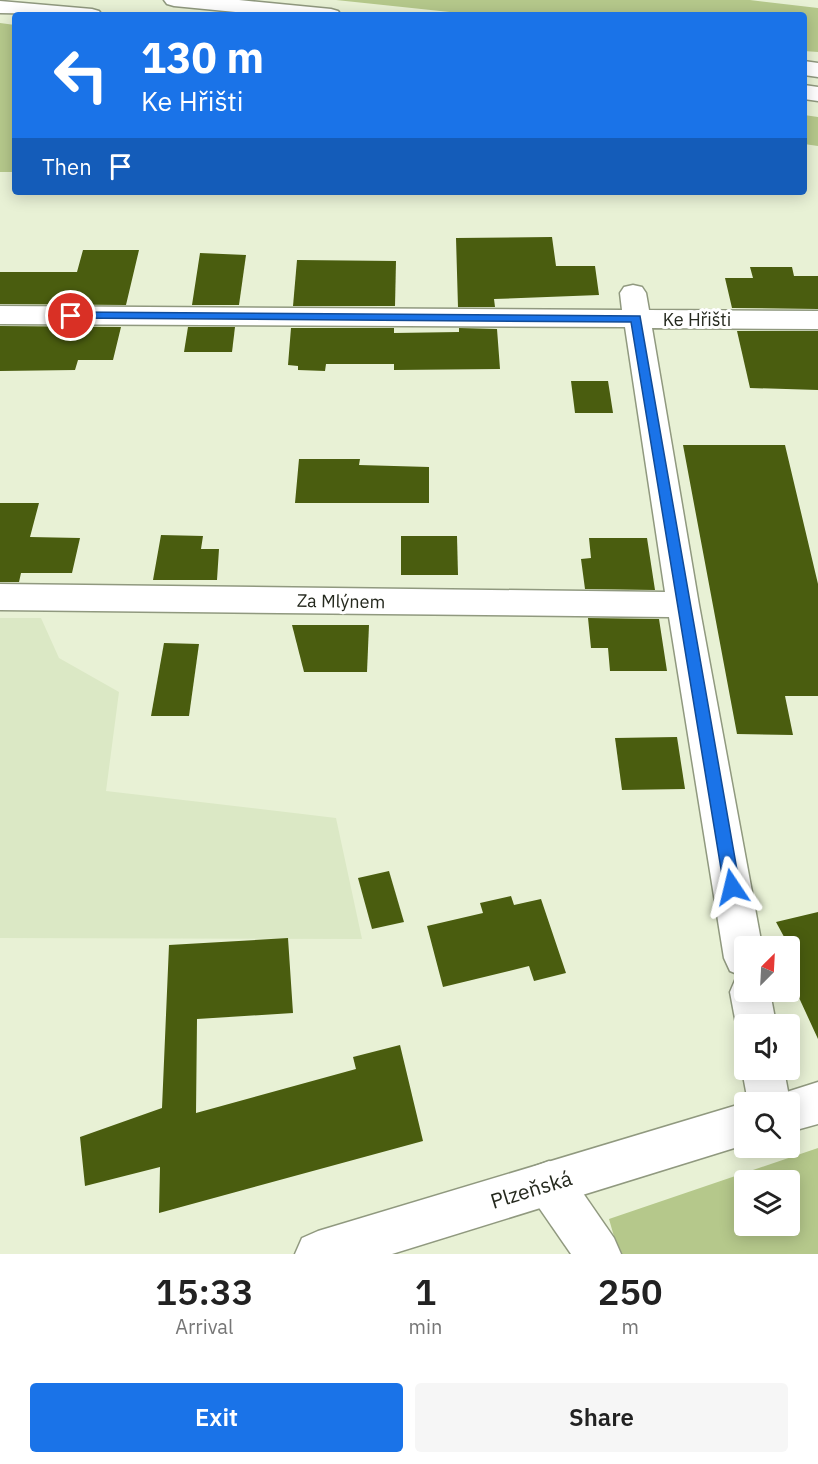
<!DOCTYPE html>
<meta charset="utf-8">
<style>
:root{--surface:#fff;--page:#f6f6f6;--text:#222;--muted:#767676;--accent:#1a73e8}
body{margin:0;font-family:"IBM Plex Sans",sans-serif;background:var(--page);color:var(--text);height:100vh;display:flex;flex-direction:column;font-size:22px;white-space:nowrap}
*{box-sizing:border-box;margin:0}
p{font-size:20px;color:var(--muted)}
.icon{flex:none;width:33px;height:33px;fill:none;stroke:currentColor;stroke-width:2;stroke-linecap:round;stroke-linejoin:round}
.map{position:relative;height:1254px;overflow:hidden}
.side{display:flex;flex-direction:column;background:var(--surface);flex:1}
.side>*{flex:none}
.top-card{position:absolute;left:12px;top:12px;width:795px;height:183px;border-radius:6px;box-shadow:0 3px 15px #0003;background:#1a73e8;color:#fff;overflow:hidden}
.needle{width:39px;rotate:24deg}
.buttons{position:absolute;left:734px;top:936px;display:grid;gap:12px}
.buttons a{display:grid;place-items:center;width:66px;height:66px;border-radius:6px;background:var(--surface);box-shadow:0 3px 15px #0003;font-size:30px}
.pin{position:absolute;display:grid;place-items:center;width:51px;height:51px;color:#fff;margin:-26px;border:3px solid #fff;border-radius:50%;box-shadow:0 2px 6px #0007}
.me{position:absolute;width:66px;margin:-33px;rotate:350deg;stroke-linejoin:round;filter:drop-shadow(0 0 4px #0008)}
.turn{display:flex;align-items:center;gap:21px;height:126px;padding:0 30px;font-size:27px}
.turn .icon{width:78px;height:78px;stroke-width:2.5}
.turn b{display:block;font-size:42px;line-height:51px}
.then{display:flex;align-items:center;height:57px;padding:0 30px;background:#0003;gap:12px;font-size:22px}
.eta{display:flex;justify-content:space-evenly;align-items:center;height:102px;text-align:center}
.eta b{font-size:36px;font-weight:600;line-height:42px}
.action{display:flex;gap:12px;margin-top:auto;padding:12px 30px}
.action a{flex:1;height:69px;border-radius:6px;background:var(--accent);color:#fff;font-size:24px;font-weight:600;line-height:69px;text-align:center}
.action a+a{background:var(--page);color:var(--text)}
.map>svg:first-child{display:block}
.built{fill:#dbe8c5}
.green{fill:#b5c88b;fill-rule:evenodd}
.building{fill:#4a5d0f}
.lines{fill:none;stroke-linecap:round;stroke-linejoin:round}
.minor-casing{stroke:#90997f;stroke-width:3}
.major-casing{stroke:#90997f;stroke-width:3}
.highway-casing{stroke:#90997f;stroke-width:3}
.minor{fill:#fff;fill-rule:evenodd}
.major{fill:#fff;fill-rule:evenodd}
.highway{fill:#fff;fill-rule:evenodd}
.route{fill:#1a73e8;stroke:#114b97;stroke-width:1.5}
.labels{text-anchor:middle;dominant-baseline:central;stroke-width:6;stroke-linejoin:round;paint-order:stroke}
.street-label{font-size:18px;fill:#25291e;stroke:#fff}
.near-street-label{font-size:21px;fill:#25291e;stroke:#fff}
</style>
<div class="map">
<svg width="818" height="1254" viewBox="0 0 818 1254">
<rect width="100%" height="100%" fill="#e8f1d5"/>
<path class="built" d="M0,618H41L59,658L119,692L106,791L336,818L362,939L0,938Z"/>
<g class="green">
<path d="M336,0H750L818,8V52L804,51V15H478Z"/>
<path d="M0,23L15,25V172H0Z"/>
<path d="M804,115L818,117V146L804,144Z"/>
<path d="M818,1148V1254H619L609,1219ZM744,1180H789V1226H744Z"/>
</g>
<g class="building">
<path d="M552,237L556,266H595L599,295L494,299L495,307H458L456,238Z"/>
<path d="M83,250H139L126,305L0,304V272H77Z"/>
<path d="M200,253L246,255L239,305H192Z"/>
<path d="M297,260L396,261L395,306H293Z"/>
<path d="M750,267H792L794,276H818V309L732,308L725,278H753Z"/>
<path d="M0,326L121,327L113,360H78L75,370L0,371Z"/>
<path d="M188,327H235L232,352H184Z"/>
<path d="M291,328H394V333L459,332V328L497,329L500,369L394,370V364H326L325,371L298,370V366L288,365Z"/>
<path d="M737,331H818V390L750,388Z"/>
<path d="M571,381H608L613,413H575Z"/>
<path d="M683,445H785L818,584V696H785L793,735L737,734Z"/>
<path d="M299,459H360L359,465L429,467V503H295Z"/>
<path d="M0,503H39L30,537L80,538L72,573H21L19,582H0Z"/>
<path d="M161,535L203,536L201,549H219L217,580H153Z"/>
<path d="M401,536H457L458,575H401Z"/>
<path d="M589,538H647L655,590L585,589L581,559L591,558Z"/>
<path d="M588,618L659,619L667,671H610L608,648H591Z"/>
<path d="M292,625H369L367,672H304Z"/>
<path d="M164,643L199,644L189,716H151Z"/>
<path d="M677,737L685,789L622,790L615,738Z"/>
<path d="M389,871L404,922L372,929L358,878Z"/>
<path d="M511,896L514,905L541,899L566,973L534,981L529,966L443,987L427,926L483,913L480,903Z"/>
<path d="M818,912V1039L789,976V946L776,922Z"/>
<path d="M288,938L293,1013L197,1019L196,1113L356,1069L353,1057L400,1045L423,1141L159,1213L160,1167L85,1186L80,1137L162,1108L169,945Z"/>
</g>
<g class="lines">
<g class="minor-casing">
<g id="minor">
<path d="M633,285L642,287L646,293L649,310L818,311V329L652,328L699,605L762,946H744V992H770L776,1024H744V1039L736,1024L730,992L736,978L742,976L730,971L724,958L669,617L0,610V584L665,592L625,327L0,324V306L622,310L620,293L624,287Z"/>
<path d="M744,1065V1070H784L790,1102L789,1105V1102H748L742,1070Z"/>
<path d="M549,1161L565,1167L614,1238L621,1254H571L533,1199L527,1183L533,1167Z"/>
</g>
</g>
<g class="major-casing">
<g id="major">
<path d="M818,1082V1124L789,1132V1102H771L774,1096Z"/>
<path d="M744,1103V1145L392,1254H295L302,1238L318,1231Z"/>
</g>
</g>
<g class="highway-casing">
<g id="highway">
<path d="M164,0H239L331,9L338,11L341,15H266L174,6L167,4Z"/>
<path d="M0,1L92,9L99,11L102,15L0,13Z"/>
<path d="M804,61L818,63V77L804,75Z"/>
<path d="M804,85L818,87V101L804,99Z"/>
</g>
</g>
<use href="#minor" class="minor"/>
<use href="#major" class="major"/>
<use href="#highway" class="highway"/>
</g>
<path class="route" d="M71,312L640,316L740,887L737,892L732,894L726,892L724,887L631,322L67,318V313Z"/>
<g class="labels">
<g class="street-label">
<text x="697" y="319">Ke Hřišti</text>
<text transform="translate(341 601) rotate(1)">Za Mlýnem</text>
</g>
<g class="near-street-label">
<text transform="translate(531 1189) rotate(-17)">Plzeňská</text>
</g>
</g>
</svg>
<div class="buttons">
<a><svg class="needle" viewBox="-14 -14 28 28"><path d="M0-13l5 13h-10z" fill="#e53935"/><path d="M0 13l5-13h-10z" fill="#767676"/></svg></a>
<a><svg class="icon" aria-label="sound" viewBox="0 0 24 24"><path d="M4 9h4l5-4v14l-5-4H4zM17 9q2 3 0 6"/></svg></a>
<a><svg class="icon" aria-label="search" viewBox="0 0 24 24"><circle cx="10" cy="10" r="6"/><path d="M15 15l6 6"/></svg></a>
<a><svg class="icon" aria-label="layers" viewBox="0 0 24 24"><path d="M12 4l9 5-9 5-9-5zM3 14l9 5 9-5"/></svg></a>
</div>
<div class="pin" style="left:71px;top:316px;background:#d93025"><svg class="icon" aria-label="arrive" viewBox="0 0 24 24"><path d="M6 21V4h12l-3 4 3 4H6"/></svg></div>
<svg class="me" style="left:732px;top:887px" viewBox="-20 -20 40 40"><path d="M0-17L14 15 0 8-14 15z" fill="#1a73e8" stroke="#fff" stroke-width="4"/></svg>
<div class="top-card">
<div class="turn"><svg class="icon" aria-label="left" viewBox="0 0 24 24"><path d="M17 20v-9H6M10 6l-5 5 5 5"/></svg><div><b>130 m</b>Ke Hřišti</div></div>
<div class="then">Then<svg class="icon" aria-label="arrive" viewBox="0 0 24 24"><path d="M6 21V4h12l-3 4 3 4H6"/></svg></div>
</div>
</div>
<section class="side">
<div class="eta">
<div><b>15:33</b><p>Arrival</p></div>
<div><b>1</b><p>min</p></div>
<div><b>250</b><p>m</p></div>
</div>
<div class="action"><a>Exit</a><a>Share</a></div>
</section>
